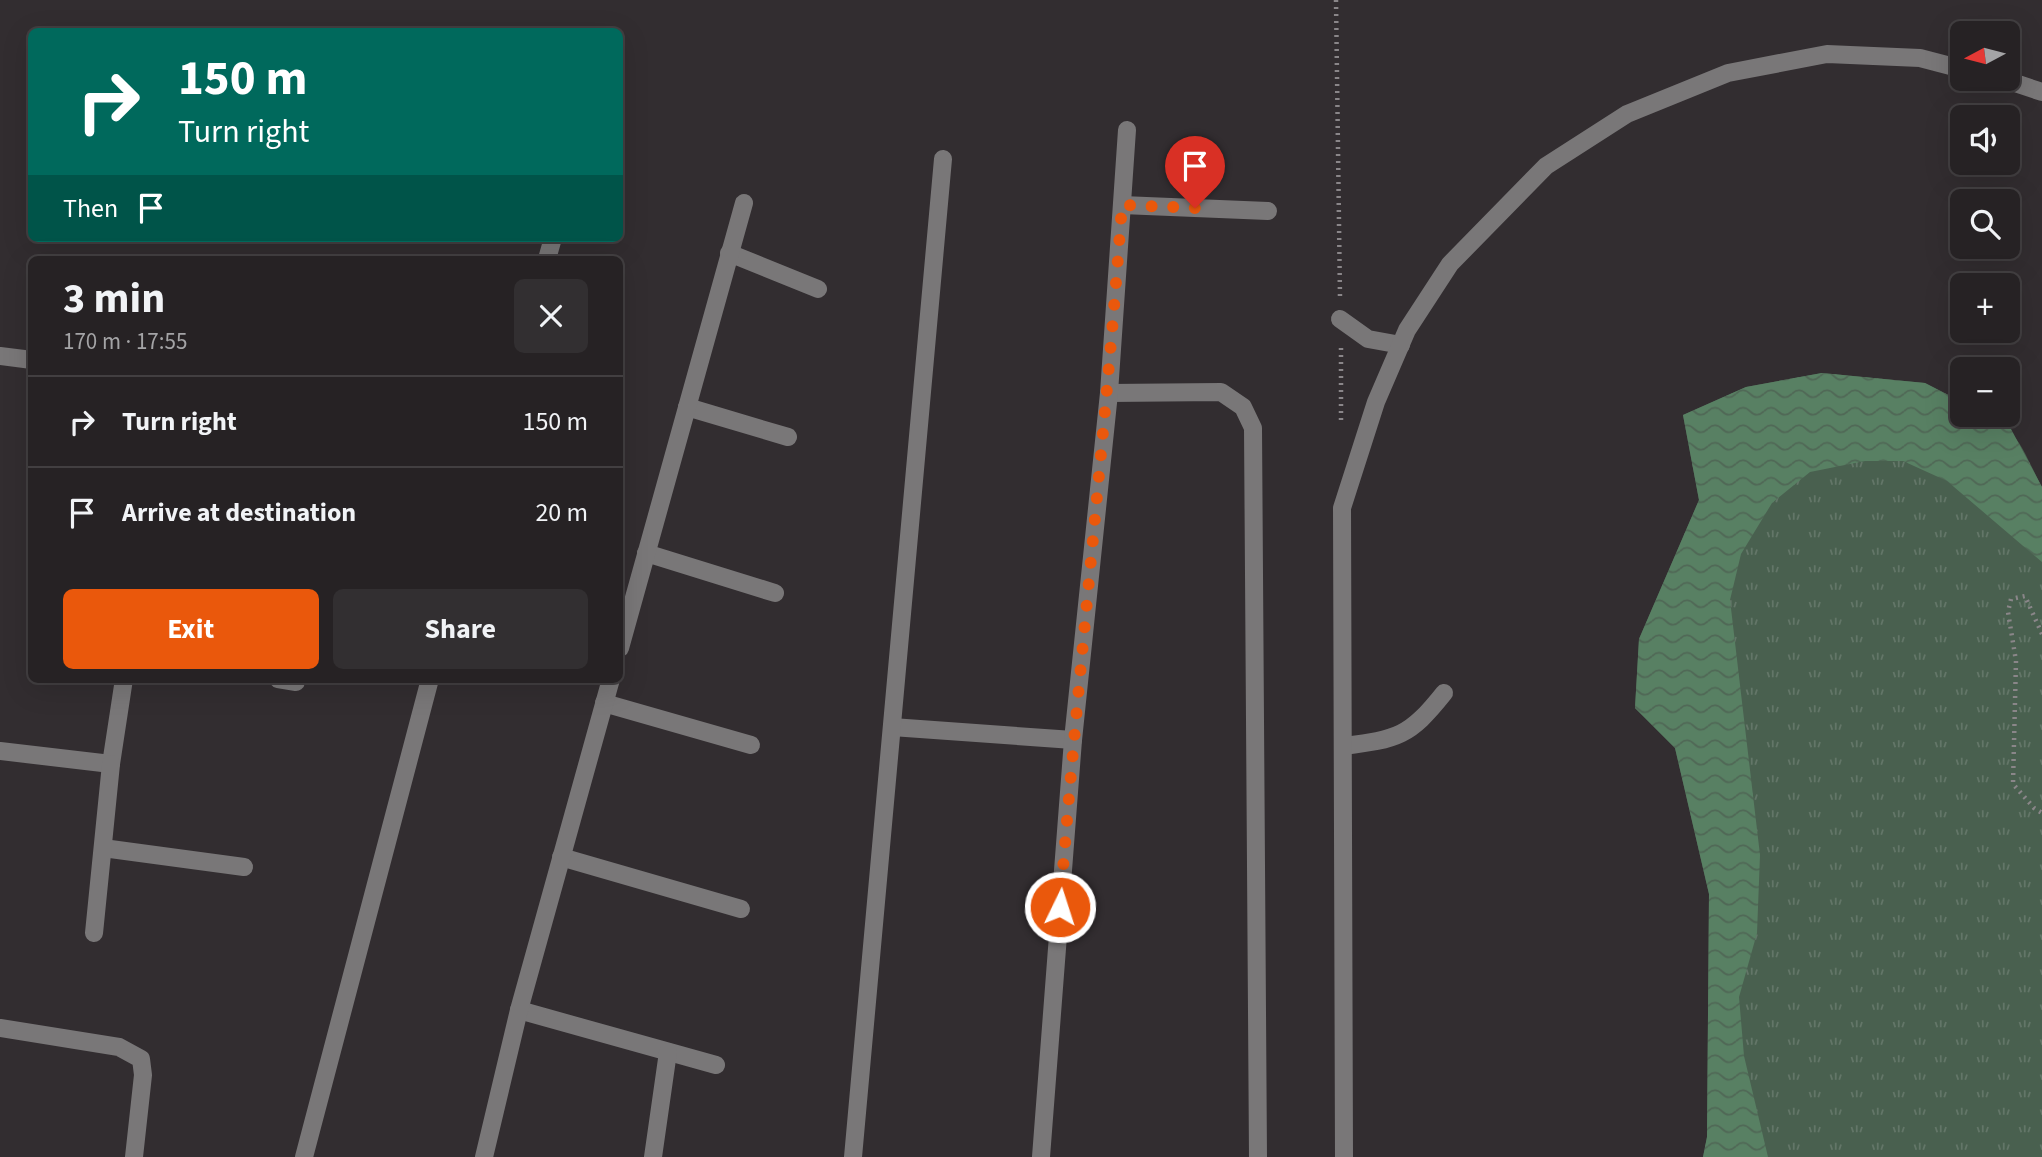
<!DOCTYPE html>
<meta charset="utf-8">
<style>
:root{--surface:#262224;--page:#322f31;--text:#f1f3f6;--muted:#a4a4a6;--line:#423f41;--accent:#ea580c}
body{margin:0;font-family:"Source Sans 3",sans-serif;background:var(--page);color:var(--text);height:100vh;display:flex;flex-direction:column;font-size:26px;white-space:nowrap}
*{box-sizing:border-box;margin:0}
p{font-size:23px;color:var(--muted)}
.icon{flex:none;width:38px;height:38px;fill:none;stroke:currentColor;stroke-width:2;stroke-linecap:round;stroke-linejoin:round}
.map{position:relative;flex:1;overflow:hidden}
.side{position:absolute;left:28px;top:256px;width:595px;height:427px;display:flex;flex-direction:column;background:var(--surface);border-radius:10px;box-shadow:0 7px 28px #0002,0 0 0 2px var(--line)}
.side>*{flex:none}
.top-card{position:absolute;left:28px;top:28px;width:595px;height:214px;border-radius:10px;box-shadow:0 7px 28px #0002,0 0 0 2px var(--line);background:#00695c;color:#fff;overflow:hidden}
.needle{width:46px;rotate:263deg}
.controls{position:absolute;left:1950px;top:21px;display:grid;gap:14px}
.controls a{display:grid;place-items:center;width:70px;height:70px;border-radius:10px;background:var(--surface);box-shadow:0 7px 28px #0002,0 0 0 2px var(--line);font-size:35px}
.pin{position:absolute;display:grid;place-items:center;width:60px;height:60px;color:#fff;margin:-72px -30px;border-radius:50% 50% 50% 0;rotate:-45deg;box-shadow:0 0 7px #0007}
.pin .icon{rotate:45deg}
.me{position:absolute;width:77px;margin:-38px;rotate:4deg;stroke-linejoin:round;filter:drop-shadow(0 0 5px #0008)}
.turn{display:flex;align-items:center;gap:24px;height:147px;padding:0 35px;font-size:32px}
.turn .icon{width:91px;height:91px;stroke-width:2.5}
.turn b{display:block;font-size:49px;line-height:60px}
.then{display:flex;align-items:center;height:66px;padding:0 35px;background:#0003;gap:14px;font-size:26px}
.round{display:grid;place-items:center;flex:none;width:74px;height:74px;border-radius:10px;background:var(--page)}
.overview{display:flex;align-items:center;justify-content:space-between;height:119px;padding:0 35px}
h1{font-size:42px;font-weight:700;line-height:52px}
.primary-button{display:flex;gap:14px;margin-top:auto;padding:14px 35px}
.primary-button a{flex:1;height:80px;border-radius:10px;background:var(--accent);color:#fff;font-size:28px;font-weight:700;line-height:80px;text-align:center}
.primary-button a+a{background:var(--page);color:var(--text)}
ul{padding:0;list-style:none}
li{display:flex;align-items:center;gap:21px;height:91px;padding:0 35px;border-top:2px solid var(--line)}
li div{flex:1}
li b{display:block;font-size:26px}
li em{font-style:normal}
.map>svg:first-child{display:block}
.grass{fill:url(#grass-tufts)}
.water{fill:url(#water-waves)}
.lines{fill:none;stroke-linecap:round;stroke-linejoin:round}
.path{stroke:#8a8689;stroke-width:4.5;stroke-dasharray:2 5;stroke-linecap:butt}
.minor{stroke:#797778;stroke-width:18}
.route{stroke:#ea580c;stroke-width:12;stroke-dasharray:0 21.6}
</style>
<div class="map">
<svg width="2042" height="1157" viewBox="0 0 2042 1157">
<defs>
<pattern id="grass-tufts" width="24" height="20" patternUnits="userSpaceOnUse" patternTransform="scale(1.75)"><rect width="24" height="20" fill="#49604f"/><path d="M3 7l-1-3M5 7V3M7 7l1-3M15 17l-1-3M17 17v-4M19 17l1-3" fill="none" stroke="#637668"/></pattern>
<pattern id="water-waves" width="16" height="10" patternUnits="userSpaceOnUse" patternTransform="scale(1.75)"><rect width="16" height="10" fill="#588063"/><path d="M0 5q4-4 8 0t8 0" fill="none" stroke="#506856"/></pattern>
</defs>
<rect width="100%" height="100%" fill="#322d30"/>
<path class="grass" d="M1822,373L1925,383L1962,402V415C2015,415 2020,446 2042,487V1157H1703L1707,1137L1709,894L1675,748L1635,708L1639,639L1699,500L1683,415L1746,387Z"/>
<path class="water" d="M1822,373L1925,383L1962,402V415H1984L2011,429L2042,487V562L1947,481L1903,461H1865L1810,472L1772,503L1741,554L1730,600L1760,855L1757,933L1739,997L1744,1056L1768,1157H1703L1707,1137L1709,894L1675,748L1635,708L1639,639L1699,500L1683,415L1746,387Z"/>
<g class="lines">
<g class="path">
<path d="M1336,0L1340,297"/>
<path d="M1341,348V423"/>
<path d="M2042,634L2025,596L2011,599L2008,612L2016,661L2013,784L2034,808L2042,813"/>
</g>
<g class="minor">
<path d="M2003,79L2042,92"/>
<path d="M1122,205L1268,211"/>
<path d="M729,253L818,289"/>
<path d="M547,259L553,238"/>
<path d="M1340,319L1368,339L1401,345"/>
<path d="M0,356L32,360"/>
<path d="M1109,393L1221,392L1243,407L1253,428L1258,1157"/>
<path d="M687,407L788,437"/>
<path d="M646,553L775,593"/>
<path d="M620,648L744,203"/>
<path d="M278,679L296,682"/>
<path d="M604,703L751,745"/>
<path d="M892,727L1073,740"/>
<path d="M1343,746C1398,739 1409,737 1444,693"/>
<path d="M0,751L111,764L124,679"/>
<path d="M103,848L244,867"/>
<path d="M561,857L741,909"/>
<path d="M94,933L111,764"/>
<path d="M519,1010L716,1065"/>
<path d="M0,1028L119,1047L141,1059L143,1075L134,1157"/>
<path d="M304,1157L430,679"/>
<path d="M484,1157L519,1010L611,679"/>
<path d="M653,1157L668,1052"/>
<path d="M853,1157L943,159"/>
<path d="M1041,1157L1073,740L1109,393L1127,130"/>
<path d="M1344,1157L1342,508L1376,402L1407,330L1450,264L1546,166L1627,114L1728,73L1827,54L1920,58L1962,69"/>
</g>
</g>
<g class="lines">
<path class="route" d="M1060,907C1078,672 1105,439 1122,205L1195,208"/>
</g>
</svg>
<div class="controls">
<a><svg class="needle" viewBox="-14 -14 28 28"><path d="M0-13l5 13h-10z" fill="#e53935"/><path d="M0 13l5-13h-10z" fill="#a4a4a6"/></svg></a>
<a><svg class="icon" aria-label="sound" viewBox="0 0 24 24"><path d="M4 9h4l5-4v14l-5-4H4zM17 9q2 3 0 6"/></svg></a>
<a><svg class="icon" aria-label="search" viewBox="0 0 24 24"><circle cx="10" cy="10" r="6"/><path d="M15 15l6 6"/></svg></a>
<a>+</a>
<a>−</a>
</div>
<div class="pin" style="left:1195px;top:208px;background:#d93025"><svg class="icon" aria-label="arrive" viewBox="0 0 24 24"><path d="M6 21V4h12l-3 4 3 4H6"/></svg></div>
<svg class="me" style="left:1060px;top:907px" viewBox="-20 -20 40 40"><circle r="17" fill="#ea580c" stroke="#fff" stroke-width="3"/><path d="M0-11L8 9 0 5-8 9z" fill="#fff"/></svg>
<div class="top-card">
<div class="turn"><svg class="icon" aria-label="right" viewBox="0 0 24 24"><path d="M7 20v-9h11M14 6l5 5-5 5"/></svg><div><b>150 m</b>Turn right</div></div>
<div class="then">Then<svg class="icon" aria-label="arrive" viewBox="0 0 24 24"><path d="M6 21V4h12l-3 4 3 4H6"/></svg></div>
</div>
<section class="side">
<div class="overview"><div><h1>3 min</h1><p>170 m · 17:55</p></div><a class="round"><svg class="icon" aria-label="close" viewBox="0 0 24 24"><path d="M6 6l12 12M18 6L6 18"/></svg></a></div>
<ul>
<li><svg class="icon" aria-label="right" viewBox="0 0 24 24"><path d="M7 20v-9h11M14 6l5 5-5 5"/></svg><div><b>Turn right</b></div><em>150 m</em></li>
<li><svg class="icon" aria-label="arrive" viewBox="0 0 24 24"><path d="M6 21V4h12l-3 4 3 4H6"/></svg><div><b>Arrive at destination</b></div><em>20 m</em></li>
</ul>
<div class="primary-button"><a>Exit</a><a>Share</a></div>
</section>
</div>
